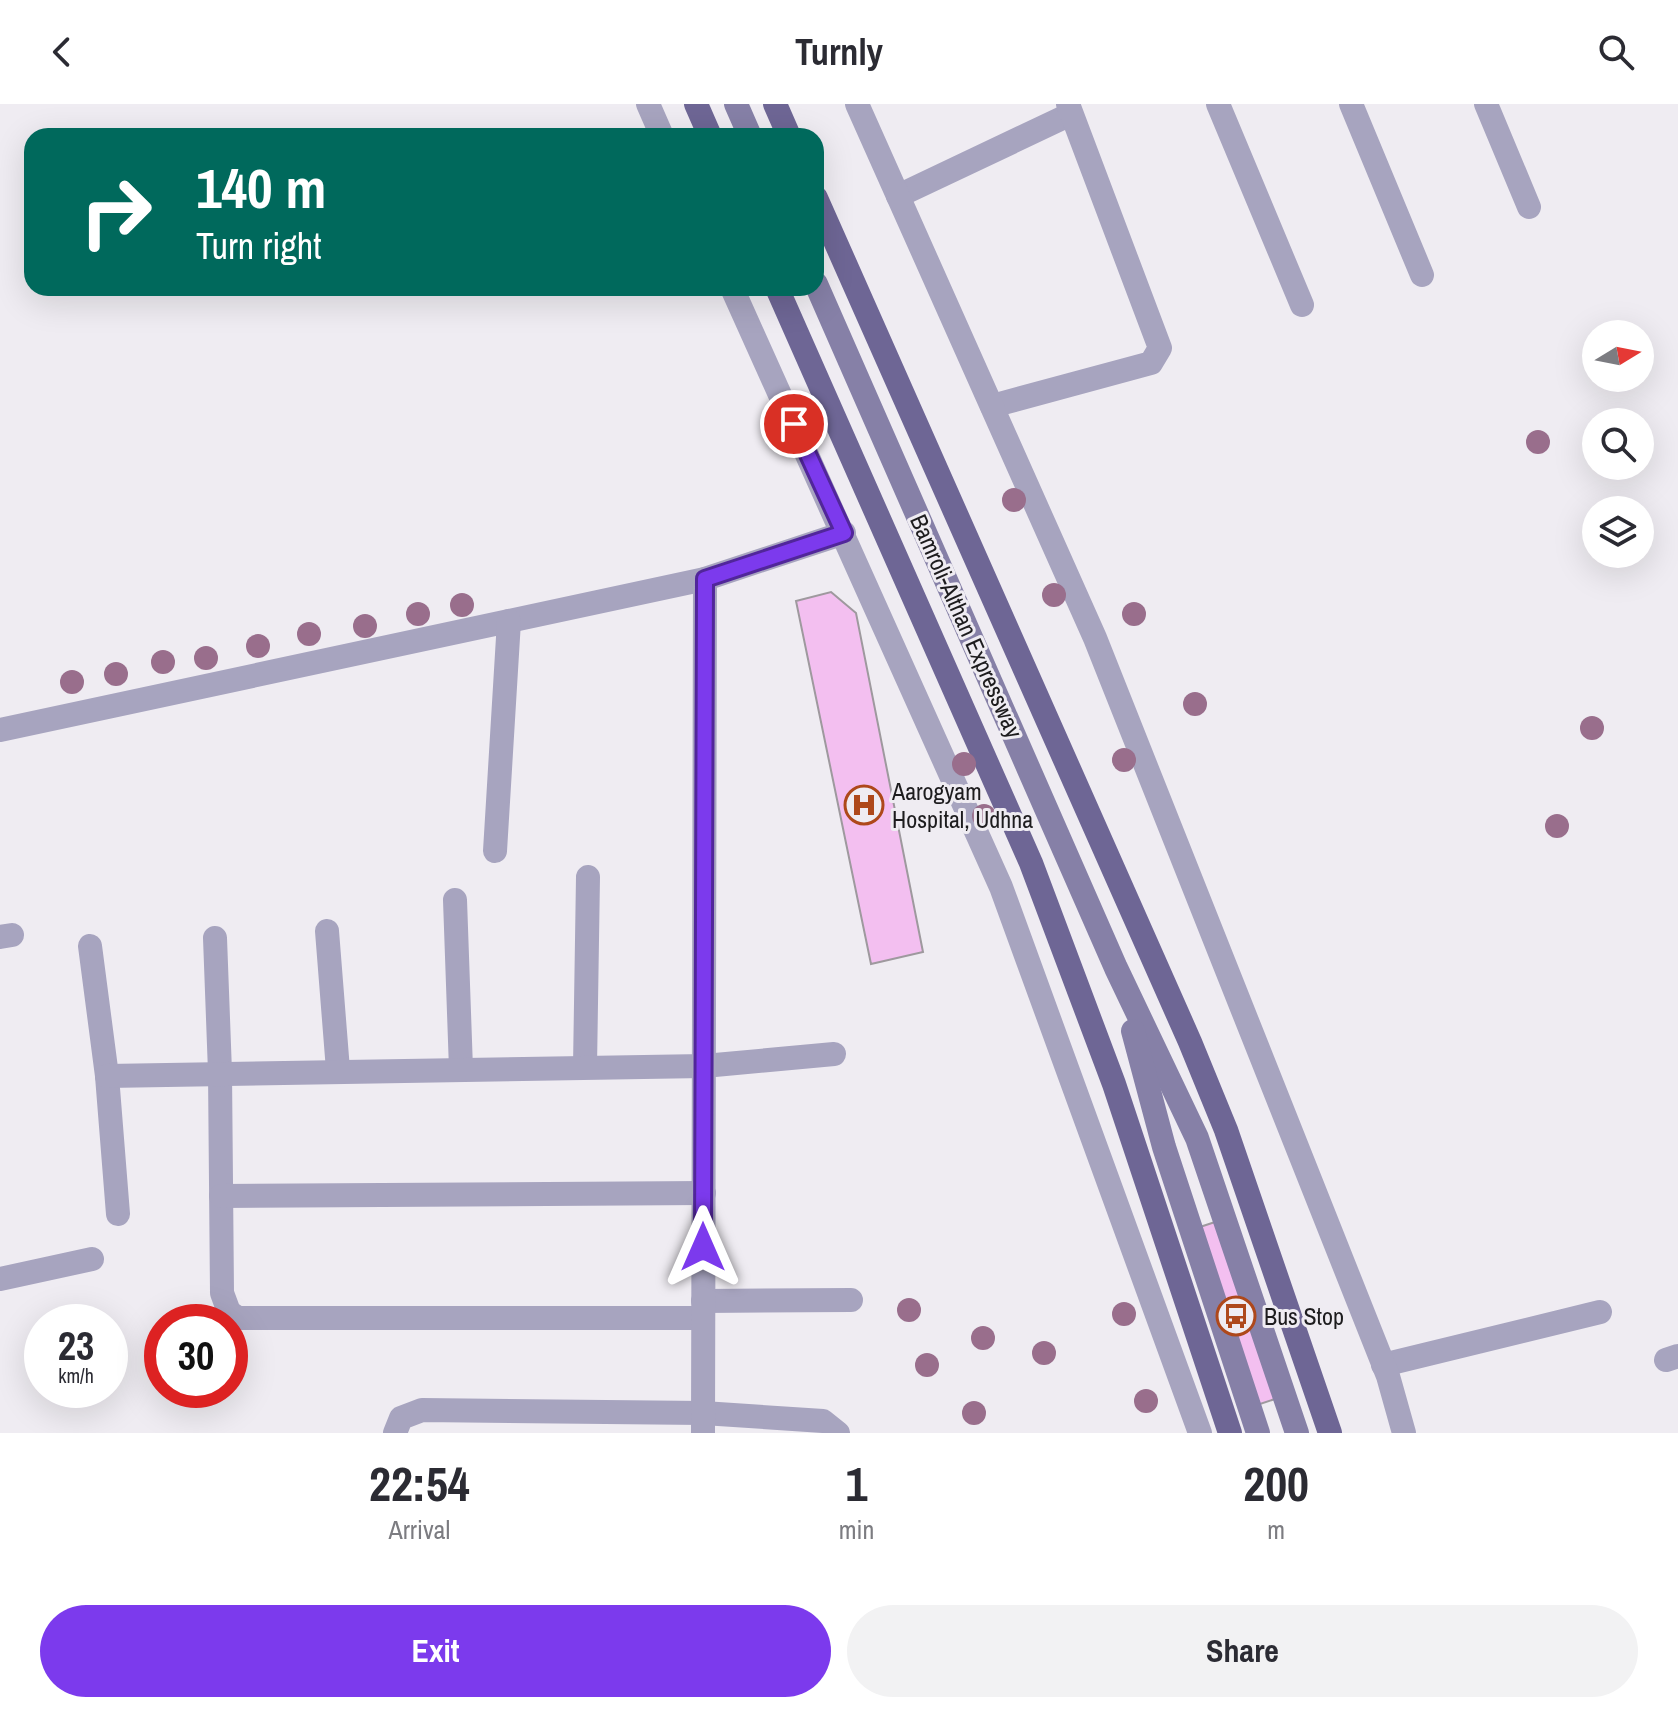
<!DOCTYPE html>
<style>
:root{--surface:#fff;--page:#f2f2f3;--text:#2b2b33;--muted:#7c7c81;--accent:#7c3aed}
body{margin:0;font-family:"Archivo Narrow",sans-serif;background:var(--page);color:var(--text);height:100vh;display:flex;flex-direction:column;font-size:30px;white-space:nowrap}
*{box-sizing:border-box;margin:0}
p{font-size:26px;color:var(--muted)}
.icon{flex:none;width:44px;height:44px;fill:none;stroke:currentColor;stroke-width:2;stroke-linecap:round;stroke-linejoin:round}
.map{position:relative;height:1329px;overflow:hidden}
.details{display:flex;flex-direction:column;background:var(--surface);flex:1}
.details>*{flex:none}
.guide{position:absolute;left:24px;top:24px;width:800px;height:168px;border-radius:24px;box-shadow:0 8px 32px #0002;background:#00695c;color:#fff;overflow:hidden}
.needle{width:52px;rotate:80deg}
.controls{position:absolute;left:1582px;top:216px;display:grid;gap:16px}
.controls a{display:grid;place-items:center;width:72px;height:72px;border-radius:50%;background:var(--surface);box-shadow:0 8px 32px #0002;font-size:40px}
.speed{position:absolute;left:24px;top:1200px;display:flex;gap:16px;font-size:40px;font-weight:700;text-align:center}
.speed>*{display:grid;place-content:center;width:104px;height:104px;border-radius:50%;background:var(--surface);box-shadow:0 8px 32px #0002;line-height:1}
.speed small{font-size:20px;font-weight:400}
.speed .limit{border:12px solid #d22;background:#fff;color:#111}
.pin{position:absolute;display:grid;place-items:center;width:68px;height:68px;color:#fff;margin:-34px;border:4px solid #fff;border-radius:50%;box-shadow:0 2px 8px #0007}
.me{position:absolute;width:88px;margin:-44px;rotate:0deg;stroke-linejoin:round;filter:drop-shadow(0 0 6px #0008)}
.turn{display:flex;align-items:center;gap:28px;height:168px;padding:0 40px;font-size:36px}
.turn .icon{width:104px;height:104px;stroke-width:2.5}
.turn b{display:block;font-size:56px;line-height:68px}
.eta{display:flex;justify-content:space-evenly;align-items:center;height:136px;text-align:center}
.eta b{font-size:48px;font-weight:700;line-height:56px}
.cta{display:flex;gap:16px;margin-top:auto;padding:16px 40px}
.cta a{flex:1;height:92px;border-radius:48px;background:var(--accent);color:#fff;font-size:32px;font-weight:700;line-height:92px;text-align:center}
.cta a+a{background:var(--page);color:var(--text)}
header{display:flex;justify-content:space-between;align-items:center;height:104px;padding:0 40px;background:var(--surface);font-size:36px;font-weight:700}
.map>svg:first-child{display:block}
.building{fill:#f3bff0;stroke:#9e999e;stroke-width:2}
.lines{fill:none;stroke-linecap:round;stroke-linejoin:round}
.minor{stroke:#a7a4bf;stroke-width:24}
.tertiary{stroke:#a7a4bf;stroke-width:24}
.secondary{stroke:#8680a7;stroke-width:24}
.primary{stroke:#6e6695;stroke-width:24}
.tree{fill:#996e8c}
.route-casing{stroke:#51269a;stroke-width:20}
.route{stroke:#7c3aed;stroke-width:14}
.labels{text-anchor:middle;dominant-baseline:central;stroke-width:6;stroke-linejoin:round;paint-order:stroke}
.street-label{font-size:24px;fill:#1d1c1e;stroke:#efecf2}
.poi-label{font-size:24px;fill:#1d1c1e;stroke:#efecf2;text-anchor:start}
</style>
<header><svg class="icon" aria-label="back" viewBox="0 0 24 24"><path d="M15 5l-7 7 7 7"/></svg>Turnly<svg class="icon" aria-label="search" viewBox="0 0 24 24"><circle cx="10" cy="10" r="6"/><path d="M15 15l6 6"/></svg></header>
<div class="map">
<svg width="1678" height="1329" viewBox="0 0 1678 1329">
<rect width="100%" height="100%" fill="#efecf2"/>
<g class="building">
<path d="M831,488L856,509L923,848L871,860L796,497Z"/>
<path d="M1215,1118L1275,1295L1257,1301L1197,1124Z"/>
</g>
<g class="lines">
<g class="minor">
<path d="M1218,0L1302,201"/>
<path d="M1351,0L1422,171"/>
<path d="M1486,0L1529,103"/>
<path d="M898,92L1071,10"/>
<path d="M992,302L1151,259L1160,244L1068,0"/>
<path d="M0,626L705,475L844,429"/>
<path d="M495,747L509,517"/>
<path d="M455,796L461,965"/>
<path d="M327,827L338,966"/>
<path d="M0,833L12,831"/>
<path d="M215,834L220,968L222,1189L229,1208L238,1214H703"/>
<path d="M90,842L107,972L118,1110"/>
<path d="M585,963L588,773"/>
<path d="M107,972L704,962L834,950"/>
<path d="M221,1092L704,1089"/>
<path d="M0,1175L92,1155"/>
<path d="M703,1197L851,1196"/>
<path d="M1666,1256L1678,1252"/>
<path d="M1383,1261L1600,1208"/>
<path d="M395,1329L401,1314L422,1306L703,1309L823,1317L838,1329"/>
<path d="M703,1329L705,475"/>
</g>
<g class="tertiary">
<path d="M648,0L662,32"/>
<path d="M857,0L1095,534L1388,1272L1404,1329"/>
<path d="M732,184L1001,783L1200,1329"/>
</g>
<g class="secondary">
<path d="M736,0L750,32"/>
<path d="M816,180L1116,864L1197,1034L1297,1329"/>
<path d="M1133,927L1164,1043L1258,1329"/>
</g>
<g class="primary">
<path d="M696,0L710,32"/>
<path d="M775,0L789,32"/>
<path d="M816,94L1190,938L1226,1026L1330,1329"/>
<path d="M777,184L1031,759L1114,980L1230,1329"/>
</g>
</g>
<g class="tree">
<circle cx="1538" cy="338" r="12"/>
<circle cx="1014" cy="396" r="12"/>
<circle cx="1054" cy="491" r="12"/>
<circle cx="462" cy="501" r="12"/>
<circle cx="418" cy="510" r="12"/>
<circle cx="1134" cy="510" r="12"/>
<circle cx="365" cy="522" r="12"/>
<circle cx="309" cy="530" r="12"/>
<circle cx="258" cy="542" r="12"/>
<circle cx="206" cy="554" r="12"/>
<circle cx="163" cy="558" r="12"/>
<circle cx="116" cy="570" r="12"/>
<circle cx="72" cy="578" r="12"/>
<circle cx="1195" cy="600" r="12"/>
<circle cx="1592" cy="624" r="12"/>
<circle cx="1124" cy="656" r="12"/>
<circle cx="964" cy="660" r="12"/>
<circle cx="984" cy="712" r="12"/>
<circle cx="1557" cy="722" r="12"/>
<circle cx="909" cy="1206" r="12"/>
<circle cx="1124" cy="1210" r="12"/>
<circle cx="983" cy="1234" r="12"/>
<circle cx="1044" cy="1249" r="12"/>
<circle cx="927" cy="1261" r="12"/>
<circle cx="1146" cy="1297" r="12"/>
<circle cx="974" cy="1309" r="12"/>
</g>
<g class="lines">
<g class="route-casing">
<path id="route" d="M703,1143L705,475L844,429L794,320"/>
</g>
<use href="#route" class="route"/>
</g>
<defs>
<g id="hospital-ring" transform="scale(2)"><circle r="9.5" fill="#efecf2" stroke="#ae481b" stroke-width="1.5"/><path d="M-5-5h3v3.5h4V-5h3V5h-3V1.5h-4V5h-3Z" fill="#ae481b"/></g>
<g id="bus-ring" transform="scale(2)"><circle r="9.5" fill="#efecf2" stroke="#ae481b" stroke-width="1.5"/><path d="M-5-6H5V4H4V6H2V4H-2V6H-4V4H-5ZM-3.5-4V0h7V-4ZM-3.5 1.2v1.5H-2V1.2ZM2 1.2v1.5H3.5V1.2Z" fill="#ae481b"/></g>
</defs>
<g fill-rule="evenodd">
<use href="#hospital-ring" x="864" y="701"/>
<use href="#bus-ring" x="1236" y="1212"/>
</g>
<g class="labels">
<g class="street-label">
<text transform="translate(967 522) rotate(66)">Bamroli-Althan Expressway</text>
</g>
<g class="poi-label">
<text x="892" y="687">Aarogyam<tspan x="892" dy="28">Hospital, Udhna</tspan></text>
<text x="1264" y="1212">Bus Stop</text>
</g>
</g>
</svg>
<div class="controls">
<a><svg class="needle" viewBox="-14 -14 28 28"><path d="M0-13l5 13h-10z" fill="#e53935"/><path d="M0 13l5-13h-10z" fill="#7c7c81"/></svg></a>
<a><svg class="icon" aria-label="search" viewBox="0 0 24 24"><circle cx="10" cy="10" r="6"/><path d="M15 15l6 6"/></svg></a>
<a><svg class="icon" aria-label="layers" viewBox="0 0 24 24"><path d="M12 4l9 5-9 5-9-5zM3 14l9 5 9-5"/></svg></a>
</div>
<div class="speed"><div>23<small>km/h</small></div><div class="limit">30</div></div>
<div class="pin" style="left:794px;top:320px;background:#d93025"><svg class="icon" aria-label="arrive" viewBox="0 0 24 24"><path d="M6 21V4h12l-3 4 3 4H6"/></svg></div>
<svg class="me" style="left:703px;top:1143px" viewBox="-20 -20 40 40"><path d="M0-17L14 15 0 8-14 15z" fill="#7c3aed" stroke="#fff" stroke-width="4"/></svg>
<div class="guide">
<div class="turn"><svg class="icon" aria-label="right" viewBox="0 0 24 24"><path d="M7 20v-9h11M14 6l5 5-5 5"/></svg><div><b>140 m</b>Turn right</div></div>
</div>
</div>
<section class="details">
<div class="eta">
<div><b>22:54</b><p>Arrival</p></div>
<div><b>1</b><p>min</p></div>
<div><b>200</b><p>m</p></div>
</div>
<div class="cta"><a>Exit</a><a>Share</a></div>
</section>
